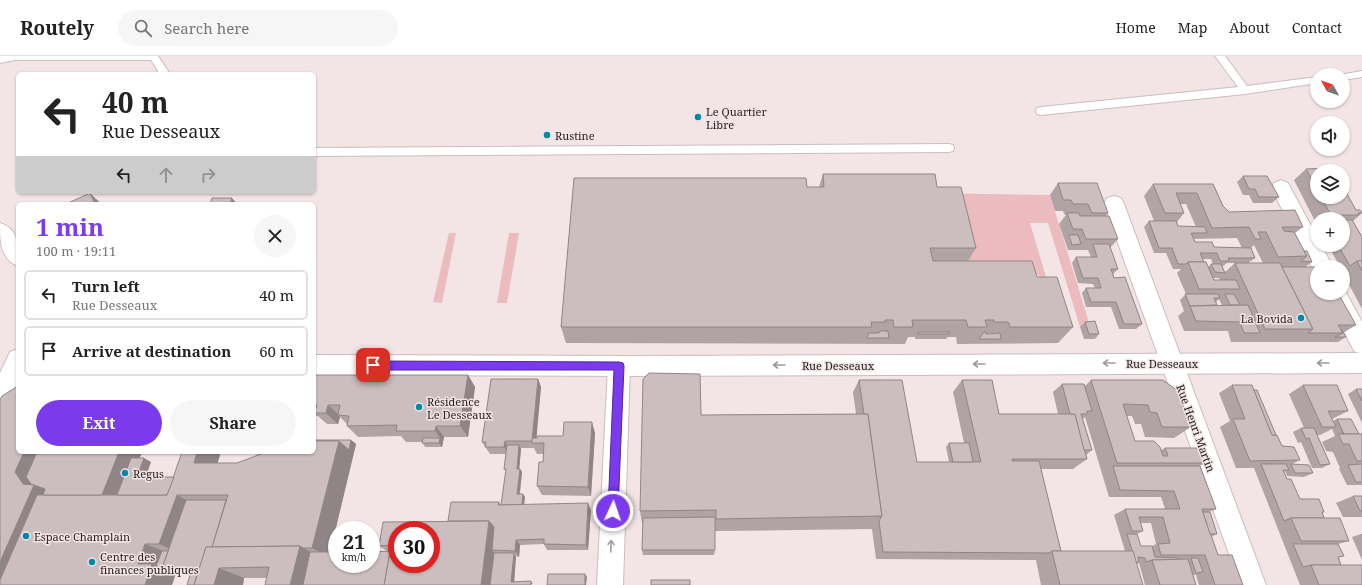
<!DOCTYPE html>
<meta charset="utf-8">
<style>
:root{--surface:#fff;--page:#f6f6f6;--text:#222;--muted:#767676;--line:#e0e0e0;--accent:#7c3aed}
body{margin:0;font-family:"Noto Serif",serif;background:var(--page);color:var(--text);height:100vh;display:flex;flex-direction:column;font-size:15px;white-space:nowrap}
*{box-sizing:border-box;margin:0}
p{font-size:13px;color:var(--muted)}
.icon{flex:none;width:22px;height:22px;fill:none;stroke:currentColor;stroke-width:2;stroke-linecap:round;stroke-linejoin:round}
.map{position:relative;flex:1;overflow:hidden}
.sheet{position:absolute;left:16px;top:146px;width:300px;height:252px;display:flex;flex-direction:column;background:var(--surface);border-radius:6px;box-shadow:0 1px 3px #0004}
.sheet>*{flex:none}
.top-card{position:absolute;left:16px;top:16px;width:300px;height:122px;border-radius:6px;box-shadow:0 1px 3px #0004;background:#fff;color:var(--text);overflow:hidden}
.needle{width:26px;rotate:310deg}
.buttons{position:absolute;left:1310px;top:12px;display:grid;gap:8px}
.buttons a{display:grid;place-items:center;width:40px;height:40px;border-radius:50%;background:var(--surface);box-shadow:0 1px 3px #0004;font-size:20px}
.speed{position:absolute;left:328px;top:465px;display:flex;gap:8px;font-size:20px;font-weight:700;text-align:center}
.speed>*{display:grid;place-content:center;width:52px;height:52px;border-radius:50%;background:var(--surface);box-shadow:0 1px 3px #0004;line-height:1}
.speed small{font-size:10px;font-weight:400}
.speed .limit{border:6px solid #d22;background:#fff;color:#111}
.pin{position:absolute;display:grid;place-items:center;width:34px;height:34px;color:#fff;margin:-17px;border-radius:8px;box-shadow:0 2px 6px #0006}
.me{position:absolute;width:44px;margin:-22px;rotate:3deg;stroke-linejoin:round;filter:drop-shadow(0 0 3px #0008)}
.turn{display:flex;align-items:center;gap:14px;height:84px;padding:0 20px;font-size:18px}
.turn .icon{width:52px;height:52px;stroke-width:2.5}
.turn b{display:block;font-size:28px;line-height:34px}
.lanes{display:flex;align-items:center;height:38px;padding:0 20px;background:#0003;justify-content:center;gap:20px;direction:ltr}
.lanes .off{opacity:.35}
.round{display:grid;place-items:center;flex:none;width:42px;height:42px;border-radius:21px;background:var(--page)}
.summary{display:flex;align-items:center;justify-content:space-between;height:68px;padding:0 20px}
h1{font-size:24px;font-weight:700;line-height:30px;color:var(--accent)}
.action{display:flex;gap:8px;margin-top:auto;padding:8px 20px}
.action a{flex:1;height:46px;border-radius:24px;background:var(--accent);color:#fff;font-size:16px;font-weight:700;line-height:46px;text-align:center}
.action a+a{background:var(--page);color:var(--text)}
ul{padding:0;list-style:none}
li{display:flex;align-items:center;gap:12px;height:50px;margin:0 8px 6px;padding:0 12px;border:2px solid var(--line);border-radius:6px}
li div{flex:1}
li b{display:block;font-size:15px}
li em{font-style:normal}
header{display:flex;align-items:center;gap:24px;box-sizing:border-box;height:56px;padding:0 20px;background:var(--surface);border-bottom:1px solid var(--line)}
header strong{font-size:19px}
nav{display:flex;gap:22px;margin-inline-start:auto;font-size:14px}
.search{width:280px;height:36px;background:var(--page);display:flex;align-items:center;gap:10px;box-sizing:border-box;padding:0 14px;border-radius:22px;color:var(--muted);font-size:15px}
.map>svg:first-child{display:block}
.green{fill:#ecbbbf}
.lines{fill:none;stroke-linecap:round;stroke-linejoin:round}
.lane-casing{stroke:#cbbdbe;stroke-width:2}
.street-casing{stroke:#cbbdbe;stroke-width:2}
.secondary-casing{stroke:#cbbdbe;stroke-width:2}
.lane{fill:#fff;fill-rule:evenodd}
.street{fill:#fff;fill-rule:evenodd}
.secondary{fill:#fff;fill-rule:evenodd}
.wall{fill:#afa3a4;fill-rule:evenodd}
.shaded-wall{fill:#8f8586}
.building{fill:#ccbebf;stroke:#8f8586;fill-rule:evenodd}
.oneway{stroke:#9e9c9c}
.route{fill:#7c3aed;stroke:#51269a}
.poi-dot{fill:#0088a9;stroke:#f3e5e6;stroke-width:1.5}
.labels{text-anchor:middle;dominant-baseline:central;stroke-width:3;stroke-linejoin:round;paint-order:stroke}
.poi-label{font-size:11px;fill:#272222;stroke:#f3e5e6;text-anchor:start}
.street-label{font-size:11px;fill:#272222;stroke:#f3e5e6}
</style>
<header>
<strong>Routely</strong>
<div class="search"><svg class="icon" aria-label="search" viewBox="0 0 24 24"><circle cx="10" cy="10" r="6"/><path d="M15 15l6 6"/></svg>Search here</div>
<nav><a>Home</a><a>Map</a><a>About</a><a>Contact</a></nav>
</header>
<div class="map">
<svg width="1362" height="529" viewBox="0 0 1362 529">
<rect width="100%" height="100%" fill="#f3e5e6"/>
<g class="green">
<path d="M926,137L1050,139L1090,270L1080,271L1048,167H1030L1050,234L1042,222L1031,214L935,213Z"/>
<path d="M449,177H456L442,247L433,246Z"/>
<path d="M509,177H519L507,247H497Z"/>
</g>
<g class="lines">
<g class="lane-casing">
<g id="lane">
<path d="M5,0H158L168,15L167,18H157L158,15L151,4H9L6,3Z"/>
<path d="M1215,0H1225L1247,30L1317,21V27L1245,38L1041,59L1037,58L1036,55L1037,52L1041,51L1238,31Z"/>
<path d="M1362,15V21L1343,24V19H1339Z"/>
<path d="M949,88L953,89L954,92L953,95L949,96L314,100V92Z"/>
</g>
</g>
<g class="street-casing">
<g id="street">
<path d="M0,0H18L15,4L0,7Z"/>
<path d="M1281,124L1288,127L1317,181V189H1321L1333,211H1317V218L1315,217L1271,132L1274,127Z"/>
<path d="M1114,140L1121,142L1124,148L1266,529H1240L1104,148L1107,142Z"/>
<path d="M1343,231L1362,266V298L1354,295L1324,237H1343Z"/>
<path d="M18,293V328L8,350L0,353V317L10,296Z"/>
<path d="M619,300L627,303L630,310L623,529H597L608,310L611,303Z"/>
</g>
</g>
<g class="secondary-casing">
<g id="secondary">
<path d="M0,167C20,173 18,192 18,210C0,203 0,184 0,167Z"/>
<path d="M1362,297V317L631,320L314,319V299L631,300Z"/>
</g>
</g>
<use href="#lane" class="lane"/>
<use href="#street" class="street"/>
<use href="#secondary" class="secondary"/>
</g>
<g class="wall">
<path d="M1306,113L1317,115V141H1343L1356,154L1362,157L1353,165L1362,181V253L1343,217V211H1340L1328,189H1343V163H1317V169L1294,124Z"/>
<path d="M823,118L937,131L976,192L968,205L1037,221L1073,271L1058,287L957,288L956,281H948L946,283H915V281H908L905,288L566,287L561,271L807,131H819Z"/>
<path d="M1243,120L1279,141L1272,147H1253L1249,139H1243L1237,126Z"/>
<path d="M1058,127L1108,157L1106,160L1118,183L1110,192L1118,213L1113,218L1114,222L1142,268L1136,273H1119L1111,251H1086L1082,237L1086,232H1095L1093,228L1078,227L1072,207L1076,201H1091L1088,194H1068L1059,168L1066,159H1065L1063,155H1055L1050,139Z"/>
<path d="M1153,128H1213L1223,150L1229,156L1303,171L1295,177L1304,195L1312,206L1305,211L1356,269L1343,277L1346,281L1338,286H1231L1228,275H1184L1178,260L1184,255L1180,244L1186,238L1177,217L1181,213H1173L1166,197H1154L1144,171L1149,165H1154L1144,140ZM1180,148H1186L1196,171L1178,170L1177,166L1184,157ZM1237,182L1242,192L1214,191L1195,186L1193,183ZM1254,189L1263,207H1248L1255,202L1251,192ZM1202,203H1211L1213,208H1211L1208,211L1204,206ZM1227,207H1235L1225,216L1222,211ZM1213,222H1219L1220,224H1214ZM1219,243L1222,249H1217L1216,246Z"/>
<path d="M1085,266L1099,278L1095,283H1084L1080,271Z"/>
<path d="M314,319H468L475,331L468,381H444L442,391H425L422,386H406L401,380L358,381L347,370V368L340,361L338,368H327L318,360H314Z"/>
<path d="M538,323L541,331L536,382L563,380L595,377L591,440L542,439L537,430L543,406V398H537L534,392H521L519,413L522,416L520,438L525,441L524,449L591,454L588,494H547L544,488L520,489L519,501L516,500L514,526L531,525L533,528L266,522H244L243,529H187L191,517H176L172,529L18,396H142L139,402L151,406L145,421H174L218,407H237L351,384L356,388L330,496L387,495L379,490L499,446L501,449L506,415L504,413L506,398H490L482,386Z"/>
<path d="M859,324L917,406H949L946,391L949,387H964L953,336L962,324L999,358H1058L1053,336L1062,328L1085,330L1091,324H1163L1191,371L1174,382L1145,381L1141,368H1135L1132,360H1127L1135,385L1161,394L1165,392L1205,407L1200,410L1216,453L1209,456L1217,478L1211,481L1218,499L1243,529H1199L1196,519H1193L1196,529H1145L1139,507L1136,508L1143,529H1041L1036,504L876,503L872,473L715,475V494L714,499H643L642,494L643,467H642L640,455L701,359L856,358L853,336ZM1085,361L1109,441H1161L1165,453H1125L1114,459L1125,495H1061L1041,413H1073L1087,403L1086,399L1092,394L1083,363ZM1140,467H1151L1156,488L1152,490H1141L1137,478L1143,475Z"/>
<path d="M1232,329L1276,379L1282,390L1300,404L1292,408L1313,417L1304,421L1287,420L1285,415L1284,416L1287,423L1300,443L1322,457L1324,462L1349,485L1338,488L1344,500L1339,501L1341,509L1362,529H1300L1254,412H1236L1220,371L1230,365L1219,337Z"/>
<path d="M1303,329L1348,355L1332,363L1333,365L1337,363L1359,378H1362V429H1347L1339,413L1340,412L1333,396L1326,395L1322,386L1335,380L1332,373L1320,379H1317L1330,408L1322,412H1312L1301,386L1298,387L1293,376L1301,372H1304L1289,338Z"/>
<path d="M1356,333H1362V367L1348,338Z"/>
<path d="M1353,440H1362V461H1343L1336,447Z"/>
<path d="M1361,478H1362V504L1352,481Z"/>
</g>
<g class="shaded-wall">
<path d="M90,137L101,148H95Z"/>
<path d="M232,142L237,148H230Z"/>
<path d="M468,319L475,331L468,381L460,370Z"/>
<path d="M538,323L541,331L536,387H533L532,385Z"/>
<path d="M328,349L339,359H338L340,361L338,368L326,357Z"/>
<path d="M592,366L595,377L591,440L588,431Z"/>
<path d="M436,370L444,381L443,386L435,375Z"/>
<path d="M440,382L443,386L442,391L439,387Z"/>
<path d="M351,384L356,388L329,501L312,492L339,385Z"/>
<path d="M505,385L509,393V398L504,391Z"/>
<path d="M519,389L521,393L519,416L517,413Z"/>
<path d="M24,396H63L65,441L0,524V506L23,428L15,416Z"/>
<path d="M119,396H142L123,447L101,441Z"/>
<path d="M197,396H221L214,419L194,407Z"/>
<path d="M144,402L151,406L144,425L137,421Z"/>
<path d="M520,413L522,416L519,441L517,438Z"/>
<path d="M523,438L525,441L523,455L521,452Z"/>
<path d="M177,439L198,450L182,498L159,488Z"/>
<path d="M588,447L591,454L588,494L586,489Z"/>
<path d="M489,465L499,477L492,494L496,499L493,529H481Z"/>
<path d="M516,484L520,489L519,501L515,495Z"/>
<path d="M145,488L169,497L162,512L176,517L172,529H145L138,508Z"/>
<path d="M300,490L320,501L314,529H290Z"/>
<path d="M514,500H516L514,528L511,526Z"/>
<path d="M215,512H219L244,522L243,529H209Z"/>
<path d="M585,518L587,521L586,529H585Z"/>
</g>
<g class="building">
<path d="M1332,112L1333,115H1317V133L1306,113Z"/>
<path d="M823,118H935L937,131H961L976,192H930L933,205H1032L1037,221H1057L1073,271H1010L1008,266H994V264H985L987,271H968L966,264H912L913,271H894L893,264H885V266H871L872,271H561L574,122H806L807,131H824Z"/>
<path d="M1243,120H1267L1279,141H1259L1255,133H1249Z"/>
<path d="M1058,127H1097L1108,157H1092L1088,148H1073L1071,144H1063Z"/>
<path d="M1153,128H1213L1223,150L1229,156L1295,154L1303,171H1282L1284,175L1294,176L1307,200L1278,201L1266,176H1258L1261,183H1255L1249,171L1212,172L1197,137H1176L1184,157H1165Z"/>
<path d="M1343,131L1356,154H1360L1362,157H1358L1359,159H1331L1321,141H1343Z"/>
<path d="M90,137L95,148H66Z"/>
<path d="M212,142H232L230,148H210Z"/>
<path d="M96,144H97L101,148H98Z"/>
<path d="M1067,157H1079L1080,160H1109L1118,183H1086L1082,173H1073Z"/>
<path d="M1343,164H1352L1362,181V205H1357L1350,210L1338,189H1343Z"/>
<path d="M1149,165H1176L1178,170L1205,171L1207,177H1191L1195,186H1212L1214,191L1251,192L1255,202H1228L1229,205H1220L1217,197H1200L1204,206H1188L1186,208H1178L1172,192H1159Z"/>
<path d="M1069,179H1078L1081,188L1072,189Z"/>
<path d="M1093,188H1109L1118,213H1111L1114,222L1125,221L1142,268H1124L1116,246H1091L1086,232H1101L1098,222H1083L1076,201H1097Z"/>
<path d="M1304,195H1307L1312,206L1301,205L1307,200Z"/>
<path d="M1357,205H1362V215Z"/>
<path d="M1188,206H1206L1214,224H1236L1240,233H1199Z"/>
<path d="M1235,207H1280L1313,273H1265Z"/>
<path d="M1211,208H1221L1225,217L1215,216Z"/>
<path d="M1282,211H1324H1317V237H1338L1356,269H1338L1343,277H1308L1313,273Z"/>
<path d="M1185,238H1218L1220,242H1214L1217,249L1190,250Z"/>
<path d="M1225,238H1234L1240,249H1230Z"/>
<path d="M1248,249L1260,277H1244L1240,266L1196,265L1190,250Z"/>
<path d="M1095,265L1099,278H1089L1085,266Z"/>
<path d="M1341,274H1342L1346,281H1335L1343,277Z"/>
<path d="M880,275H888L889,282H867L869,277H879Z"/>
<rect x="918" y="276" width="31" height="2"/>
<path d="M984,276H986V278L1000,277L1001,283H979Z"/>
<path d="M649,317L700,318L701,359L868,358L882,460L716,463V454L640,455L643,323Z"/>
<path d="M314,319H468L460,370H436L435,375H396L397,369L347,370L349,360L338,359L340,349H328L326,357H314L317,349H314Z"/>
<path d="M491,323H538L532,385H505L504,391H485L486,386H482Z"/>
<path d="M859,324H902L917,406H981L962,324H992L999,358H1075L1087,403H1012V405H1039L1061,495H1052L1049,497L883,496L879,465L882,460L868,358H864Z"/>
<path d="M1091,324H1163L1178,335L1191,371H1162L1157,357L1150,356L1148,349L1123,348L1135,385H1154L1160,391L1163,400H1168L1165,392H1199L1205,407H1117Z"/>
<path d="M1062,328H1084L1092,355H1087V358H1081L1092,394H1084L1075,358H1070Z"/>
<path d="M1232,329H1252L1272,379H1277L1282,390L1294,391L1300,404L1250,405L1233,363H1245Z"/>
<path d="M1303,329H1337L1348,355H1328L1336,371H1322Z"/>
<path d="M18,330V396H24L15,416L23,428L34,429L0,506V344L2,340Z"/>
<path d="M1356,333H1362V345Z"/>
<path d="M1254,334H1257L1276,379H1272Z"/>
<path d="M1337,363H1351L1359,378H1340H1344Z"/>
<path d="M564,366H592L588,431L537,430L539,406H543L544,387H532V382H537V380H563Z"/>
<path d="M1301,372H1314L1330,408L1320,409L1309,382L1306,383Z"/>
<path d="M1338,378H1362V405H1357L1349,388H1343Z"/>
<path d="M423,382H440L439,387H422Z"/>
<path d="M314,384H351L349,394L339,385H314Z"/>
<path d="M314,385H339L312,492H303L300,490L212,491L228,439H177L159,488H145L138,508H152L145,529H0V524L37,439H167L182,396H197L194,407H237L266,396H314Z"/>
<path d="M949,387H969L973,406H953Z"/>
<path d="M507,389H519L517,413H520L517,438H523L522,449H501L506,413H504Z"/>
<path d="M37,396H119L102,439H43L45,433L34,429L31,428L26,421Z"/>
<path d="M131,402H144L137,421H174L167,439H117Z"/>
<path d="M1261,408H1286L1289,414H1283L1287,423H1291L1300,443H1319L1324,456H1322L1324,462H1291L1284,465Z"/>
<path d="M1291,408L1309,409L1313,417H1295Z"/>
<path d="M1362,408V426H1356L1348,409Z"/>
<path d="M1113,410H1200L1216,453H1202L1218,499H1232L1243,529H1215L1205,499H1161L1158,488L1170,487L1163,461H1139L1143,475H1132L1125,453H1180L1174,435L1120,434Z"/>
<path d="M1353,440H1362V455H1360Z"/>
<path d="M186,444H226L212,491H206L200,512H162Z"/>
<path d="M451,446H499L498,449L588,447L586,489L544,488V483L516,484L515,495L492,494L494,471L489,465H448Z"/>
<path d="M1203,456H1210L1217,478H1210Z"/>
<path d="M715,461V494H642L643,462Z"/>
<path d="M1291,462H1340L1349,485H1301Z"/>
<path d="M489,465L481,529H384L391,489L379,490L383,466ZM397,474H431V508H397Z"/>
<path d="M1127,478H1137L1141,490H1152L1155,501L1179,502L1180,504H1152L1146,506L1145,502L1138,501L1139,506L1136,507Z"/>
<path d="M1293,488H1338L1344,500L1338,501L1341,509H1311L1303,511Z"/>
<path d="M300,490L290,529H265L269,511L219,512L214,529H194L206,491Z"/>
<path d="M162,495H168L162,512L156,510Z"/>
<path d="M390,495L384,529H303L310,496H337V508H371V496Z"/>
<path d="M1052,495H1133L1143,529H1060Z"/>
<path d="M494,497H514L511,526L531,525V529H490Z"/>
<path d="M1191,502H1198L1203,516L1196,517Z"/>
<path d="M1188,503L1196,529H1160L1152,504Z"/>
<path d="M1311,509H1362V529H1319Z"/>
<path d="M198,515L194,529H187L191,516Z"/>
<path d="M548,518H585V529H547Z"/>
<rect x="651" y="524" width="39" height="5"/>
</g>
<defs><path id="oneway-shaft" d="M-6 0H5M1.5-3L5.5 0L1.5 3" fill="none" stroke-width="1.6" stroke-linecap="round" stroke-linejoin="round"/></defs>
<g class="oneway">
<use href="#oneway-shaft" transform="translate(1109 307) rotate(180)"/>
<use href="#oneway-shaft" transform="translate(1323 307) rotate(180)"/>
<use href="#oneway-shaft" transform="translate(979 308) rotate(180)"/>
<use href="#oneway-shaft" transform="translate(779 309) rotate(180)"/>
<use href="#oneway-shaft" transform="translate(611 490) rotate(-87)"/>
</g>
<path class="route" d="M373,305L619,306L623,307L624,310L618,455L617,458L613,460L609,458L608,455L614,314H373L370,312L369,309L370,306Z"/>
<g class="poi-dot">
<circle cx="698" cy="61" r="4"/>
<circle cx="547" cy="79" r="4"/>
<circle cx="1301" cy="262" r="4"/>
<circle cx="419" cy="351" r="4"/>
<circle cx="125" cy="417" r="4"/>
<circle cx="26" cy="480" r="4"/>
<circle cx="92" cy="506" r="4"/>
</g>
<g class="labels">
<g class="poi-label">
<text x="706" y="55">Le Quartier<tspan x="706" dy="13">Libre</tspan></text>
<text x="555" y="79">Rustine</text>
<text x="1293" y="262" text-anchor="end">La Bovida</text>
<text x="427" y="345">Résidence<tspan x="427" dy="13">Le Desseaux</tspan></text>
<text x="133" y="417">Regus</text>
<text x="34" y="480">Espace Champlain</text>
<text x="100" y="500">Centre des<tspan x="100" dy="13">finances publiques</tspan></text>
</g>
<g class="street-label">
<text x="1162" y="307">Rue Desseaux</text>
<text x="838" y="309">Rue Desseaux</text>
<text transform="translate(1196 372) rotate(70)">Rue Henri Martin</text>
</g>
</g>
</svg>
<div class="buttons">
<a><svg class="needle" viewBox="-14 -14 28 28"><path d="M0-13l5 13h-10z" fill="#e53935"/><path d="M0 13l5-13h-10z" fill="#767676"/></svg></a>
<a><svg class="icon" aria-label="sound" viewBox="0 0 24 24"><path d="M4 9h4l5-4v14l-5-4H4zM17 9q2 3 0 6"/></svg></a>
<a><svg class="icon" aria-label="layers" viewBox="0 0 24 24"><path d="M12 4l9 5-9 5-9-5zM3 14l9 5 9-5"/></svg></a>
<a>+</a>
<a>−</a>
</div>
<div class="speed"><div>21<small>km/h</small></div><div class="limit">30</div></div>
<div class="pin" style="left:373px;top:309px;background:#d93025"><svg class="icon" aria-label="arrive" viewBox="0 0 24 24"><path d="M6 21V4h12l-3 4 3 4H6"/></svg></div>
<svg class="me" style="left:613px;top:455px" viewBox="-20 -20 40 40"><circle r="17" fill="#7c3aed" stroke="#fff" stroke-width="3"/><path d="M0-11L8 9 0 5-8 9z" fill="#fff"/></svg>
<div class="top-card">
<div class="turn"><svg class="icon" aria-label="left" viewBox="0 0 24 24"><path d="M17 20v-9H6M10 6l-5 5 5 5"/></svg><div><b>40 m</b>Rue Desseaux</div></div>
<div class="lanes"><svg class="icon" aria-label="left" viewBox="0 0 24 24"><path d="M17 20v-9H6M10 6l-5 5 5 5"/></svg><svg class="icon off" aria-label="ahead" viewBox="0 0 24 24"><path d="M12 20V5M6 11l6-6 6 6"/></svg><svg class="icon off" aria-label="right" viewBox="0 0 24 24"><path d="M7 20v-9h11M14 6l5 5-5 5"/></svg></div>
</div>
<section class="sheet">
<div class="summary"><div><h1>1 min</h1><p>100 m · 19:11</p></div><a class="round"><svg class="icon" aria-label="close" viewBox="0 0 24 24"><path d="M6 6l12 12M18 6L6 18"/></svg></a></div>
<ul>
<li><svg class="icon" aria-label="left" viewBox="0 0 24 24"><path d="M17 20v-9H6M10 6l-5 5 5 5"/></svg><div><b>Turn left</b><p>Rue Desseaux</p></div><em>40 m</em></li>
<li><svg class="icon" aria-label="arrive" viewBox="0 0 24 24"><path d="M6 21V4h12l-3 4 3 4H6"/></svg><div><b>Arrive at destination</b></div><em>60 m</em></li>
</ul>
<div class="action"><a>Exit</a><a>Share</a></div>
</section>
</div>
